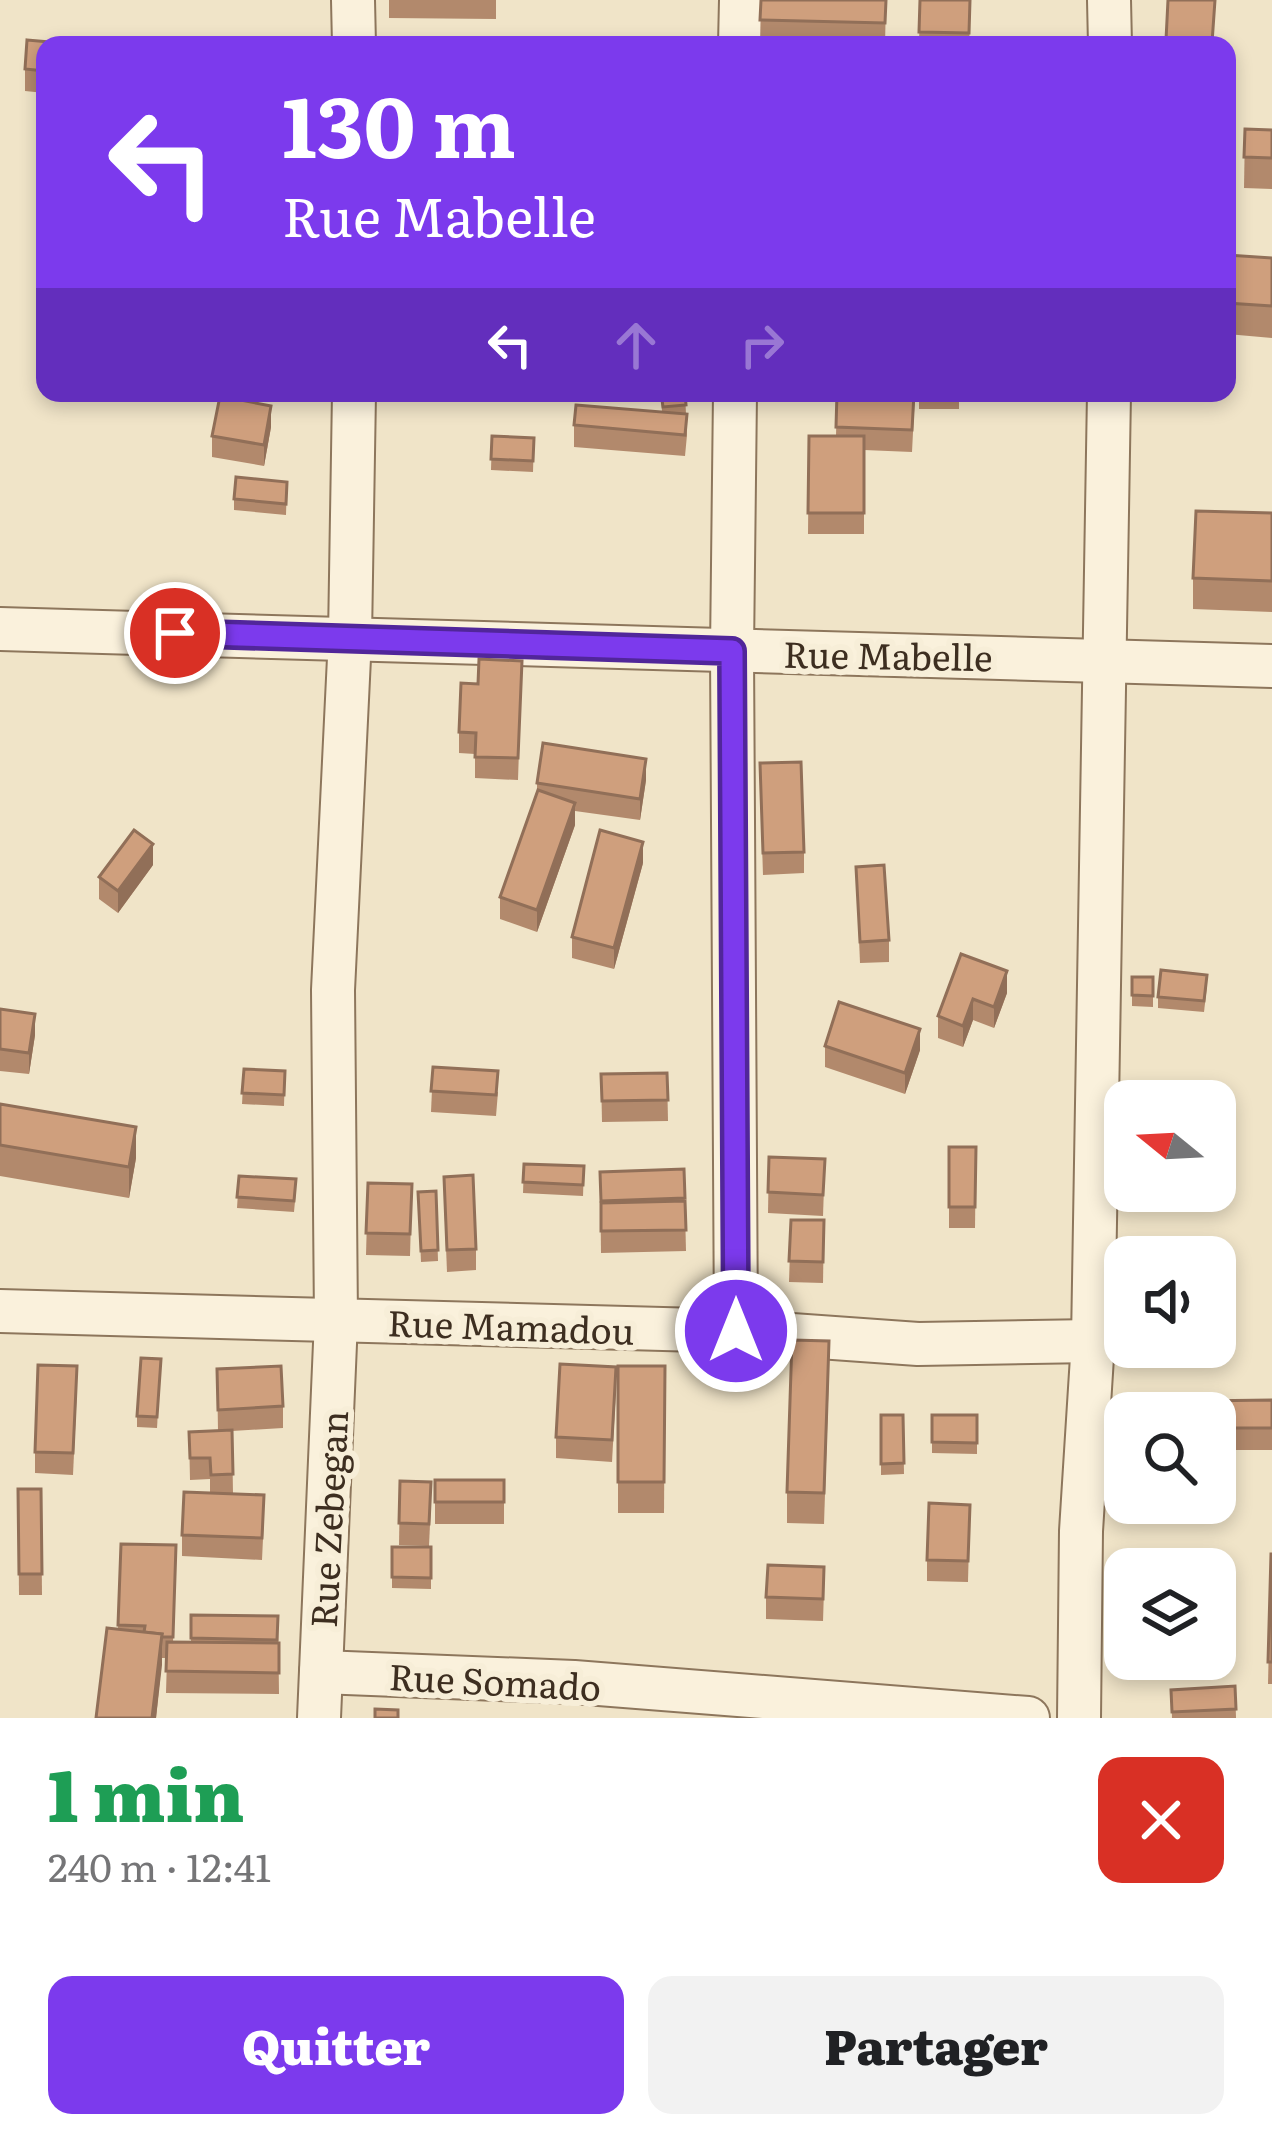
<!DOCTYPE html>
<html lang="fr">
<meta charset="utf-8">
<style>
:root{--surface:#fff;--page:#f2f2f2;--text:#202124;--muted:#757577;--accent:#7c3aed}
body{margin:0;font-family:Literata,serif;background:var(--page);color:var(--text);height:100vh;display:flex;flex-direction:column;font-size:45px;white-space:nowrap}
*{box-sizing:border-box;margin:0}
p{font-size:39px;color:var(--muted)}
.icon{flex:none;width:66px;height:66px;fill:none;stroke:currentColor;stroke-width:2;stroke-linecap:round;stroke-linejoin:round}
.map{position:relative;height:1718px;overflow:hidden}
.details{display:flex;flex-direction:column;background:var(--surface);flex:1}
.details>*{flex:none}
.hud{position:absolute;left:36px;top:36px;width:1200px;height:366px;border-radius:24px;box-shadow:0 6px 18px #0003;background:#7c3aed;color:#fff;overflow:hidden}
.needle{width:78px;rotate:288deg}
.fabs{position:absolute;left:1104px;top:1080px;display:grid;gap:24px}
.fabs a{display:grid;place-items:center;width:132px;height:132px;border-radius:24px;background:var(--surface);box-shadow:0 6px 18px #0003;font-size:60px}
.pin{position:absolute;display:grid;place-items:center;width:102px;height:102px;color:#fff;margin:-51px;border:6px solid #fff;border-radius:50%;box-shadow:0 3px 12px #0007}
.me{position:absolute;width:132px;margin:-66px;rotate:0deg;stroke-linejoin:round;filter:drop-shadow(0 0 9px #0008)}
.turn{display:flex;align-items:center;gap:42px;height:252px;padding:0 48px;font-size:54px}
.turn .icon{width:156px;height:156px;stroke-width:2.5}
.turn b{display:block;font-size:84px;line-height:102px}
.lanes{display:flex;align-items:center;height:114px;padding:0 48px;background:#0003;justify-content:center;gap:60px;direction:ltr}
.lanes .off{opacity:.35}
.round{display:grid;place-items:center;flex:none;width:126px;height:126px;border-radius:24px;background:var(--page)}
.head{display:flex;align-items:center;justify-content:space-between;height:204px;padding:0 48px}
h1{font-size:72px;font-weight:800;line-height:90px;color:#1e9e55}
.primary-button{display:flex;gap:24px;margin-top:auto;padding:24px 48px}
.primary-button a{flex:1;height:138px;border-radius:24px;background:var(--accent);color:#fff;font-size:48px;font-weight:800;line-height:138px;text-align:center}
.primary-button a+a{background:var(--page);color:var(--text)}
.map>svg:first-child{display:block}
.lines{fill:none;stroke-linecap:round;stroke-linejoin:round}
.minor-casing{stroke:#8d765c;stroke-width:46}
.minor{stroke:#faf1dc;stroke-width:42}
.wall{fill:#b2896c}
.shaded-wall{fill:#916f58}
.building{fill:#cf9f7d;stroke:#916f58;stroke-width:3}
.route-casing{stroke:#51269a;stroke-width:30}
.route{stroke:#7c3aed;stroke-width:21}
.labels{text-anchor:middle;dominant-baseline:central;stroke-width:12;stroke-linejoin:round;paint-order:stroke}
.street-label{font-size:36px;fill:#3d2e20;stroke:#f7eed8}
</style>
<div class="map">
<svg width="1272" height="1718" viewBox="0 0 1272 1718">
<rect width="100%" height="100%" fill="#f0e4c8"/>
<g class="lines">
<g class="minor-casing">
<g id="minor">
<path d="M353,0L354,45"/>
<path d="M1109,0L1110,45"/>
<path d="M740,45L741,0"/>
<path d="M735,393L732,651L736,1331"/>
<path d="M0,629L1272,666"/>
<path d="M0,1311L736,1331L918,1344L1093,1341"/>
<path d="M321,1672L574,1682L1028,1718"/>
<path d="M319,1718L336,1320L333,990L350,637L354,393"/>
<path d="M1079,1718L1081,1531L1093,1341L1109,393"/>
</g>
</g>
<use href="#minor" class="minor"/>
</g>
<g class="wall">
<path d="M389,0H496V19L389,18Z"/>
<path d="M761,0H886L885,45H760Z"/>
<path d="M920,0H971L969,45H919Z"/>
<path d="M1168,0H1215L1213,45H1166Z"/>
<path d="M45,45V93L25,91V69Z"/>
<path d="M1245,129L1272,130V189L1244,188Z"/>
<path d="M1227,255L1272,258V338L1227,334Z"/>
<path d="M661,393H685L687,435L685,456L574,447V425L662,412Z"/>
<path d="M837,393H915L912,452L864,450V534H808L809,436H836Z"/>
<rect x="919" y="393" width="40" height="16"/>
<path d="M271,427L264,466L212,457V436Z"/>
<path d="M492,436L534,438L533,472L491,470Z"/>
<path d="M287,482L286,515L234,510V499Z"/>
<path d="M1272,513V612L1193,609V578Z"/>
<path d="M522,661L518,780L475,778V754L459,753V732L478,684Z"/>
<path d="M646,780L640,820L575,811V825L537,932L500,919V897L537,792V783Z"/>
<path d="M760,784L804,852V873L763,875Z"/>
<path d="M643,863L614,969L572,958V937Z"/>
<path d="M153,865L118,913L99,899V877Z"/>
<path d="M856,867L889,940V962L860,963Z"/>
<path d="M961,954L1007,993L994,1028L973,1020L963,1047L938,1038V1016Z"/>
<path d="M1132,977H1153V1007L1132,1006Z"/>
<path d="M1207,986L1204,1012L1158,1008V997Z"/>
<path d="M0,1009L35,1035L29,1074L0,1071Z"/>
<path d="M825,1046L920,1050L905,1094L825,1067Z"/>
<path d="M433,1067L498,1092L496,1116L431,1112Z"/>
<path d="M244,1069L285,1071L284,1106L242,1104Z"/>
<path d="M667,1073L668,1121L602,1122L601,1074Z"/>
<path d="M0,1104L136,1158L129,1198L0,1176Z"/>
<path d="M949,1147H976L975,1228H949Z"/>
<path d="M769,1157L825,1159L823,1216L768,1213Z"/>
<path d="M524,1164L584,1166L583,1196L523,1193Z"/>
<path d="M684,1169L686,1251L601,1253L600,1172Z"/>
<path d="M239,1176L296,1190L294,1212L237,1208Z"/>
<path d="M368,1183L412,1184L410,1256L366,1255Z"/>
<path d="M436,1191L438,1261L421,1262L418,1192Z"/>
<path d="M444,1198L476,1249V1270L447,1272Z"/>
<path d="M791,1220H824L823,1283L789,1282Z"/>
<path d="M161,1359L157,1428L137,1427V1416Z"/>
<path d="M618,1366H665L664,1513H618Z"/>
<path d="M217,1369L283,1406V1428L232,1431L233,1494L264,1517L262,1560L182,1556V1535L210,1493V1479L190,1480L189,1432L218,1431Z"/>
<path d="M829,1373L824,1524L787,1523V1492Z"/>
<path d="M77,1388L73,1475L35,1473V1452Z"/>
<path d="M616,1389L612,1462L556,1458V1437Z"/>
<path d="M1272,1400V1450H1215V1413Z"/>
<path d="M881,1415H903L904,1474L881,1475Z"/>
<path d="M932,1415H977V1454L932,1453Z"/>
<rect x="435" y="1480" width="69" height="44"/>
<path d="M400,1481L431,1503L429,1546L399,1545Z"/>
<path d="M18,1489H41L42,1595H19Z"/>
<path d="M970,1505L968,1582L927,1581V1560Z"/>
<path d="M121,1544L176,1545L173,1642H191V1615L278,1616L279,1694L166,1693L167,1658H162L156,1718H96L118,1629Z"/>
<path d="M392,1547H431V1589L392,1588Z"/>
<path d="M1271,1554H1272V1684H1268Z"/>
<path d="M824,1589L823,1621L766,1619V1597Z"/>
<path d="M1235,1686L1236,1718H1172L1171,1690Z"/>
</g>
<g class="shaded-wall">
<path d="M271,406V427L264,466V445Z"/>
<path d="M646,759V780L640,820V799Z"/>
<path d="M575,803V825L537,932V910Z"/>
<path d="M643,842V863L614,969V948Z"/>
<path d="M153,844V865L118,913V891Z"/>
<path d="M1007,971V993L994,1028V1007Z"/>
<path d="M973,999V1020L963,1047V1026Z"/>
<path d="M35,1014V1035L29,1074V1053Z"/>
<path d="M920,1029V1050L905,1094V1073Z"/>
<path d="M136,1127V1158L129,1198V1167Z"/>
<path d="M162,1634V1665L156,1718H152Z"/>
</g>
<g class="building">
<path d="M761,0H886L885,23L760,20Z"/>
<path d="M920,0H970L969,33L919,32Z"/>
<path d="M1168,0H1215L1212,43L1166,40Z"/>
<path d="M27,40L84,45H45V71L25,69Z"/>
<path d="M1245,129L1272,130V158L1244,157Z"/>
<path d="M1227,255L1272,258V306L1227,303Z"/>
<path d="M661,393H685L686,405L663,407Z"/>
<path d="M837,393H914L912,430L836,427Z"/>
<path d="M220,396L271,406L264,445L212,436Z"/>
<path d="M576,405L687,414L685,435L574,425Z"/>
<path d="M492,436L534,438L533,461L491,459Z"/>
<path d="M809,436H864V513H808Z"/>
<path d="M236,477L287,482L286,504L234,499Z"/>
<path d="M1196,511L1272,513V581L1193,578Z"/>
<path d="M479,659L522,661L518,758L475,757L476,733L459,732L461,683L478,684Z"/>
<path d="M543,743L646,759L640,799L537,783Z"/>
<path d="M801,762L804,852L763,853L760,763Z"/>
<path d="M538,790L575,803L537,910L500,897Z"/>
<path d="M134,830L153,844L118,891L99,877Z"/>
<path d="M600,830L643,842L614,948L572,937Z"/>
<path d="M884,865L889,940L860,942L856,867Z"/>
<path d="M961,954L1007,971L994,1007L973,999L963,1026L938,1016Z"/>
<path d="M1161,970L1207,975L1204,1001L1158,997Z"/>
<path d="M1132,977H1153V996L1132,995Z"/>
<path d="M839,1002L920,1029L905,1073L825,1046Z"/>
<path d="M0,1009L35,1014L29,1053L0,1049Z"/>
<path d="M433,1067L498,1071L496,1095L431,1091Z"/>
<path d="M244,1069L285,1071L284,1095L242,1093Z"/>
<path d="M667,1073L668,1100L602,1101L601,1074Z"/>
<path d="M0,1104L136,1127L129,1167L0,1145Z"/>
<path d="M949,1147H976L975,1207H949Z"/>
<path d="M769,1157L825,1159L823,1195L768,1192Z"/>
<path d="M524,1164L584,1166L583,1185L523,1182Z"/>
<path d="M684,1169L685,1198L601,1201L600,1172Z"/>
<path d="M473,1175L476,1249L447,1250L444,1177Z"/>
<path d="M239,1176L296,1179L294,1201L237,1197Z"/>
<path d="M368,1183L412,1184L410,1234L366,1233Z"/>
<path d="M436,1191L438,1250L421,1251L418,1192Z"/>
<path d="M685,1201L686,1230L601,1231V1203Z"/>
<path d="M791,1220H824L823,1262L789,1261Z"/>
<path d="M792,1340L829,1341L824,1493L787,1492Z"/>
<path d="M141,1358L161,1359L157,1417L137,1416Z"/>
<path d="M560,1364L616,1367L612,1440L556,1437Z"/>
<path d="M38,1365L77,1366L73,1453L35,1452Z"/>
<path d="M281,1366L283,1406L218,1410L217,1369Z"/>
<path d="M618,1366H665L664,1482H618Z"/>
<path d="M1272,1400V1428H1215V1413H1198V1401Z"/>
<path d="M881,1415H903L904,1463L881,1464Z"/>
<path d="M932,1415H977V1443L932,1442Z"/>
<path d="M232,1430L233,1474L211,1475L210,1458H190L189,1432Z"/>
<rect x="435" y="1480" width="69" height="22"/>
<path d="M400,1481L431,1482L429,1524L399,1523Z"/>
<path d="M18,1489H41L42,1574H19Z"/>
<path d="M184,1492L264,1495L262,1538L182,1535Z"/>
<path d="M929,1503L970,1505L968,1561L927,1560Z"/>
<path d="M121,1544L176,1545L173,1637H161L162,1634L144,1632L145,1626L118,1625Z"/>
<path d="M392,1547H431V1578L392,1577Z"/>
<path d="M1271,1554H1272V1662H1268Z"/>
<path d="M768,1565L824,1567L823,1599L766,1597Z"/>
<path d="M191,1615L278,1616L277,1640L191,1638Z"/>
<path d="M107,1628L162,1634L152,1718H96Z"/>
<path d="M167,1642L279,1643V1673L166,1671Z"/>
<path d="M1235,1686L1236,1709L1172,1712L1171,1690Z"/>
<path d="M375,1709L398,1710V1718H375Z"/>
</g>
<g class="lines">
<g class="route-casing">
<path id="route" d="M175,633L732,651L736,1331"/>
</g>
<use href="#route" class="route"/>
</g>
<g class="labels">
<g class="street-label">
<text transform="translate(888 654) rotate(1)">Rue Mabelle</text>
<text transform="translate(511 1325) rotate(2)">Rue Mamadou</text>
<text transform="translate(327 1519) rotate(-87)">Rue Zebegan</text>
<text transform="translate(495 1680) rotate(3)">Rue Somado</text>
</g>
</g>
</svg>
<div class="fabs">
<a><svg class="needle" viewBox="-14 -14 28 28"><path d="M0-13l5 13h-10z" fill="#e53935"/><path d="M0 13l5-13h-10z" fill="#757577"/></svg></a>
<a><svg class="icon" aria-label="sound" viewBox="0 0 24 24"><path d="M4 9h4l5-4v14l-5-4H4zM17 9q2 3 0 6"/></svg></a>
<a><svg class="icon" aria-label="search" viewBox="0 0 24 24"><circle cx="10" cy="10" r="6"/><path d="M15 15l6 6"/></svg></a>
<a><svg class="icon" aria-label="layers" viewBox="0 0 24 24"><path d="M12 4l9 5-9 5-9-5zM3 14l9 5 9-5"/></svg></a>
</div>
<div class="pin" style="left:175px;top:633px;background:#d93025"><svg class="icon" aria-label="arrive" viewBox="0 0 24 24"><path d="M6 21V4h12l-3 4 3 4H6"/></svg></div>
<svg class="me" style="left:736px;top:1331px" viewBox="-20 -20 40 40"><circle r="17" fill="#7c3aed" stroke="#fff" stroke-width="3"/><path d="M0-11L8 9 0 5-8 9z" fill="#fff"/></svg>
<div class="hud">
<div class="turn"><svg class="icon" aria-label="left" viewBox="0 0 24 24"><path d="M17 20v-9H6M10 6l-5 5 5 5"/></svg><div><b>130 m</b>Rue Mabelle</div></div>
<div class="lanes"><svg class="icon" aria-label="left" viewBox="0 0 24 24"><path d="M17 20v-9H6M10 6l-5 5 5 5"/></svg><svg class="icon off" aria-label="ahead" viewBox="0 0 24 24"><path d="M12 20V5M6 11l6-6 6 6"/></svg><svg class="icon off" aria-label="right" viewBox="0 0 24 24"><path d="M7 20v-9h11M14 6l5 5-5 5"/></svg></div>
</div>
</div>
<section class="details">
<div class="head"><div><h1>1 min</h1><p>240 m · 12:41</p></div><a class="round" style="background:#d93025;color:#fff"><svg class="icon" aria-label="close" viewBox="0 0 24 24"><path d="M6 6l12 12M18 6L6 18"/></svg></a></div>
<div class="primary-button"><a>Quitter</a><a>Partager</a></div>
</section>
